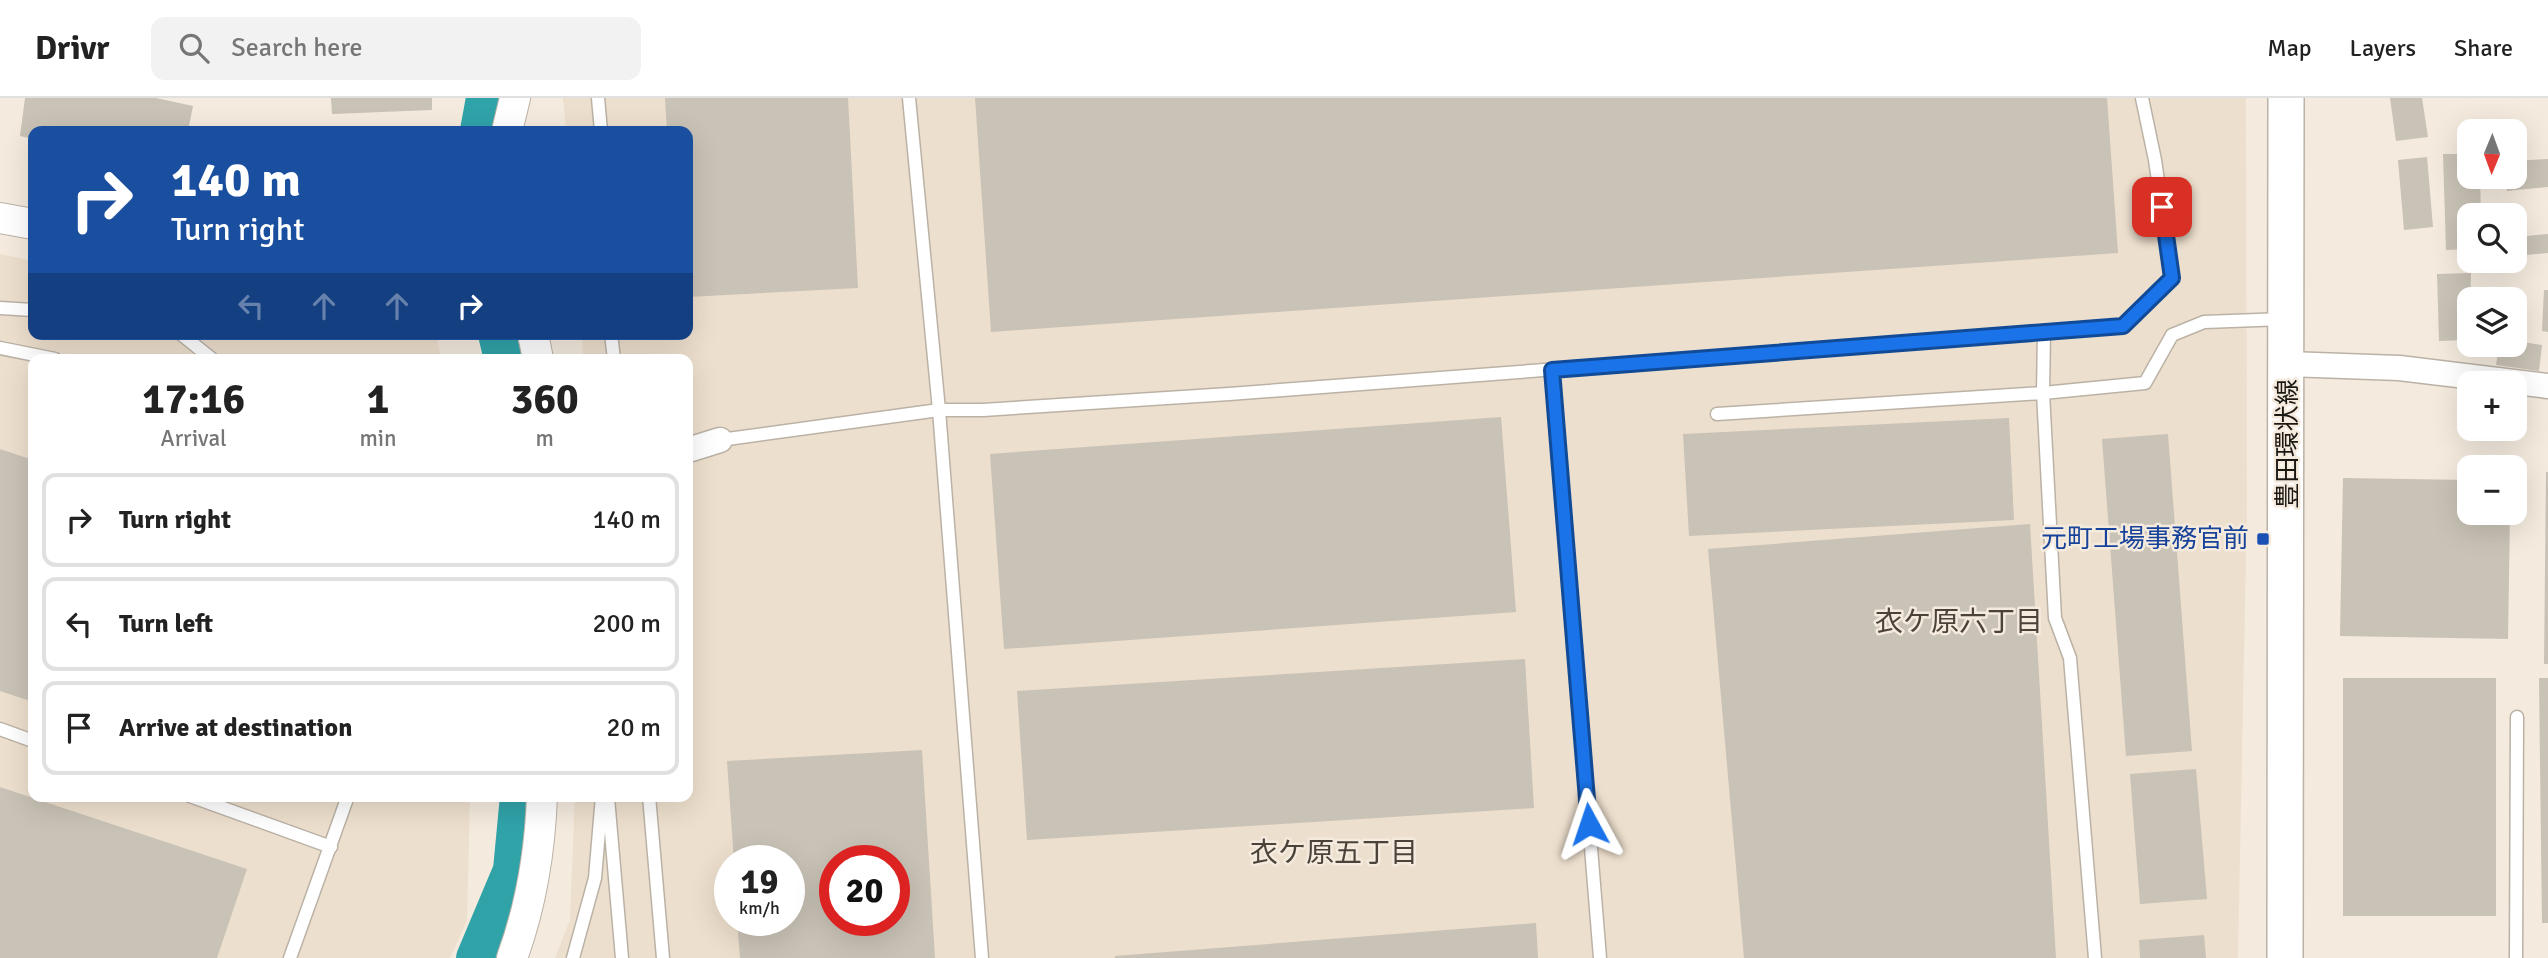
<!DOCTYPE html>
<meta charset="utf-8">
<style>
:root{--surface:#fff;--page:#f2f2f2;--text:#222;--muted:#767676;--line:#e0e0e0}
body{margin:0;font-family:Signika,"Noto Sans JP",sans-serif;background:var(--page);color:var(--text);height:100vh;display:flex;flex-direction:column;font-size:26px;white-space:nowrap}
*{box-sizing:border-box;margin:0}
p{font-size:23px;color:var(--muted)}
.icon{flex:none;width:38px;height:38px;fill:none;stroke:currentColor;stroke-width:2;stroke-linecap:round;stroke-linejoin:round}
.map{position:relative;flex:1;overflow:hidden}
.sheet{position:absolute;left:28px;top:256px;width:665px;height:448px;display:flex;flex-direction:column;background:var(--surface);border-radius:14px;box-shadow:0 7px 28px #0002}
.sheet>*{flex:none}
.hud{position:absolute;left:28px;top:28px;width:665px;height:214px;border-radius:14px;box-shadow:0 7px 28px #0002;background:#1a4fa0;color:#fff;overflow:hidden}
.needle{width:46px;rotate:181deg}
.fabs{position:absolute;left:2457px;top:21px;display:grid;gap:14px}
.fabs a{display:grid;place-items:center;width:70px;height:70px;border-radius:14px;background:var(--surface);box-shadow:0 7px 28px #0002;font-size:35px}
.speed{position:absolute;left:714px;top:747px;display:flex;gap:14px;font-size:35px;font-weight:700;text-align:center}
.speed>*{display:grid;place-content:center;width:91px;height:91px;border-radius:50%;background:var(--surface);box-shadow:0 7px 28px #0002;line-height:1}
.speed small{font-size:18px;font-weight:400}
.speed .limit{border:10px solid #d22;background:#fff;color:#111}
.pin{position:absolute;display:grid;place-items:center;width:60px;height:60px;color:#fff;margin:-30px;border-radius:14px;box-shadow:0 4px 10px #0006}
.me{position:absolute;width:77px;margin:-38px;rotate:355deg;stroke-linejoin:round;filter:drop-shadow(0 0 5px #0008)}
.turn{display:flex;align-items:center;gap:24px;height:147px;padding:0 28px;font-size:32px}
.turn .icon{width:91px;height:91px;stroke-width:2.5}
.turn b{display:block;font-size:49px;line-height:60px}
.lanes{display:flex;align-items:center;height:66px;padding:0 28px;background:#0003;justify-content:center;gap:35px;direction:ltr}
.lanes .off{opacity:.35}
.eta{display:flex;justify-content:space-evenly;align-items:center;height:119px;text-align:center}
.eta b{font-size:42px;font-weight:800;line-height:49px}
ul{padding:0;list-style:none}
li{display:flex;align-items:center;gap:21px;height:94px;margin:0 14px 10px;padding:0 14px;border:4px solid var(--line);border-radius:14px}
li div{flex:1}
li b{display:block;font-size:26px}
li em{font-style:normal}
header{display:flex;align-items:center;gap:42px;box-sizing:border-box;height:98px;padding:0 35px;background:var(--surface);border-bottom:2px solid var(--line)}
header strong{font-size:33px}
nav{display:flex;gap:38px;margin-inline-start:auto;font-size:24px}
.search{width:490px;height:63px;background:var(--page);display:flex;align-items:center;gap:18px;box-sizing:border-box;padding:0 24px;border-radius:14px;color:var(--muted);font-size:26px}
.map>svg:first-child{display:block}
.built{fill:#eddfcd;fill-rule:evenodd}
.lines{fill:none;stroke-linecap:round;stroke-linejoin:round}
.river{stroke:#30a3a9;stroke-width:38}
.building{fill:#c9c2b6;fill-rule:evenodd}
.service-casing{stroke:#bbb2a6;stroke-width:15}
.minor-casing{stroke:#bbb2a6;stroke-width:27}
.tertiary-casing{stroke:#bbb2a6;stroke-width:32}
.secondary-casing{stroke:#bbb2a6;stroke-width:38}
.service{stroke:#fff;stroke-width:12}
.minor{stroke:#fff;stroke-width:24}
.tertiary{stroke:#fff;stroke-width:30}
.secondary{stroke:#fff;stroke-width:35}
.route-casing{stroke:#114b97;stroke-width:18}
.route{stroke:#1a73e8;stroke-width:12}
.transit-dot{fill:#1a4fb4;stroke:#f4eade;stroke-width:2.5}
.labels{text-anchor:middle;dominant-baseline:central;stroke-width:5;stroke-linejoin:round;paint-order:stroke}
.street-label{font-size:26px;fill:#1b1814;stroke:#f4eade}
.transit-label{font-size:26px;fill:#164399;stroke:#f4eade;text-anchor:end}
.neighbourhood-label{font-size:28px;fill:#4b433a;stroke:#f4eade}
</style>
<header>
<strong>Drivr</strong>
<div class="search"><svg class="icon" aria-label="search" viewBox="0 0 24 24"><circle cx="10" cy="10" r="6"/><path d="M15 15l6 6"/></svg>Search here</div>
<nav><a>Map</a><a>Layers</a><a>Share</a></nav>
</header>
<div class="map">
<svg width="2548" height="860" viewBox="0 0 2548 860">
<rect width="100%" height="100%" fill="#f4eade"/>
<g class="built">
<path d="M563,0H2246L2247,404L2238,860H555L570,822L575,698H688V261H583L582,236H688V33H566ZM730,763H789V822H730ZM835,763H894V822H835Z"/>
<path d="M0,156L33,163V236H436L441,261H33V698H470L467,823L450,860H0Z"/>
</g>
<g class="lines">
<g class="river">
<path d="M479,33L485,0"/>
<path d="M497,236L503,261"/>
<path d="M475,860L512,772L519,698"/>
</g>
</g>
<g class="building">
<path d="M25,0H156L193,8L188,33H33V41L20,38Z"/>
<path d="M331,0H432V12L332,16Z"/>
<path d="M665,0H848L858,190L688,199V33H667Z"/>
<path d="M975,0H2107L2118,155L991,234Z"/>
<path d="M2390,0H2422L2428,39L2396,43Z"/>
<path d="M2443,56H2469V79H2480L2481,117H2469V151L2446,152Z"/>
<path d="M2427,59L2433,129L2404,132L2398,62Z"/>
<path d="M2548,61V89L2507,93L2506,79H2515V63Z"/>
<path d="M2548,136V155L2515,158V139Z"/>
<path d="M2471,175L2469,242L2439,243L2437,176Z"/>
<path d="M2544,192H2548V234L2542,233Z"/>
<path d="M2515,243L2542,247L2539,273L2496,267L2499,247H2515Z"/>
<path d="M1501,319L1516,514L1004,551L990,356Z"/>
<path d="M2009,320L2014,422L1689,438L1683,336Z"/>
<path d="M2168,336L2192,653L2126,658L2102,341Z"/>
<path d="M0,351L33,362V604L0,593Z"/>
<path d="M2546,374H2548V566H2544Z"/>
<path d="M2343,380L2469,382V415H2510L2508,541L2340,538Z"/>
<path d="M2030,426L2056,860H1744L1708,451Z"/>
<path d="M1525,561L1534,710L1027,742L1017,593Z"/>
<rect x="2343" y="580" width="153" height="238"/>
<path d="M2539,580H2548V825H2542Z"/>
<path d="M922,652L935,860H740L737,822H789V763H734L727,663ZM835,763H894V822H835Z"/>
<path d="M2196,671L2207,801L2140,806L2130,676Z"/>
<path d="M0,689L247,771L217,860H0Z"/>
<path d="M1536,825L1538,860H1115V858Z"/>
<path d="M2204,837L2206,860H2140L2139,842Z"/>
</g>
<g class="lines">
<g class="service-casing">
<g id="service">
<path d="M598,0L601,33"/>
<path d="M909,0L939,312L982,860"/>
<path d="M0,210L33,212"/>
<path d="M2044,234L2043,295L2055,520L2070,560L2095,860"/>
<path d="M181,236L212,261"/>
<path d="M611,236L614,261"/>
<path d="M0,250L55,261"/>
<path d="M1552,272L1600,860"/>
<path d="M1717,316L2043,295L2145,285L2172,237L2204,224L2284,221"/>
<path d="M720,342L939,312H983L1229,296L2123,228L2172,180L2155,62L2142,0"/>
<path d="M0,631L33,643"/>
<path d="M190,698L331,749"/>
<path d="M649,698L663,860"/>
<path d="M608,700L622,860"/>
<path d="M290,860L348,698"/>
<path d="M573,860L595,780L602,698"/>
<path d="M2516,860L2517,619"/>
</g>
</g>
<g class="minor-casing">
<g id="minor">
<path d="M2288,266L2399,270L2548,288"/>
<path d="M688,352L720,342"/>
</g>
</g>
<g class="tertiary-casing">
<g id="tertiary">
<path d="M507,33L515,0"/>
<path d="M0,120L33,126"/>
<path d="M533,236L538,261"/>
<path d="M512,860C531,808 540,754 542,698"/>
</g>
</g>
<g class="secondary-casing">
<path id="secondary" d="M2285,860L2286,0"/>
</g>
<use href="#service" class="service"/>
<use href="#minor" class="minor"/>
<use href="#tertiary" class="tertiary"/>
<use href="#secondary" class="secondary"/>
</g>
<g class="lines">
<g class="route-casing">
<path id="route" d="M1589,726L1552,272L2123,228L2172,180L2162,109"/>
</g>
<use href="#route" class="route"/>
</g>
<rect class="transit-dot" x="2256" y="434" width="14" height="14" rx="3.5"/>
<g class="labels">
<g class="street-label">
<text transform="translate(2288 346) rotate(-90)">豊田環状線</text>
</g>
<g class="transit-label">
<text x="2249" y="441">元町工場事務官前</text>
</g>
<g class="neighbourhood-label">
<text x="1959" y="524">衣ケ原六丁目</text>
<text x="1334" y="755">衣ケ原五丁目</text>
</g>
</g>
</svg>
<div class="fabs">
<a><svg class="needle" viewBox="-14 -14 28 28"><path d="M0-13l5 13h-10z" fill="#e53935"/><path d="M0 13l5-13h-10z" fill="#767676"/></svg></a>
<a><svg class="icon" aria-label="search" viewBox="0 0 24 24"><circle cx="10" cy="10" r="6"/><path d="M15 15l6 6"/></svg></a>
<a><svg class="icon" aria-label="layers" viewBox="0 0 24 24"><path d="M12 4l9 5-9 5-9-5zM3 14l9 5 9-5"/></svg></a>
<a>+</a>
<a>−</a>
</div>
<div class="speed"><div>19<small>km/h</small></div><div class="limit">20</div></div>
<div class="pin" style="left:2162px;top:109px;background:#d93025"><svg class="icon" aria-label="arrive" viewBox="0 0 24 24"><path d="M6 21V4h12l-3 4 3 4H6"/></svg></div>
<svg class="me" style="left:1589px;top:726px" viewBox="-20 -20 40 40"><path d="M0-17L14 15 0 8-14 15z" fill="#1a73e8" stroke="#fff" stroke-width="4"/></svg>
<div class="hud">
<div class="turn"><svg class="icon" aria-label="right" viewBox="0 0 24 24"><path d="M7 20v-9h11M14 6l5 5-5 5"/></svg><div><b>140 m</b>Turn right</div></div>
<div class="lanes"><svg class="icon off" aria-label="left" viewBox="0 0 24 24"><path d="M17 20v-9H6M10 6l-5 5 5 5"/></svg><svg class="icon off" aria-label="ahead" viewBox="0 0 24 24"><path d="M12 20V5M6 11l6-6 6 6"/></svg><svg class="icon off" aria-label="ahead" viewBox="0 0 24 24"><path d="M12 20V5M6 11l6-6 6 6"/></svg><svg class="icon" aria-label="right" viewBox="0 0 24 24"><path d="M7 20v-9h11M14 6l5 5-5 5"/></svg></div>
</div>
<section class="sheet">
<div class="eta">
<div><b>17:16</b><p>Arrival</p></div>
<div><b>1</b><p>min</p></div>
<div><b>360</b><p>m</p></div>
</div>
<ul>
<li><svg class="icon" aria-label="right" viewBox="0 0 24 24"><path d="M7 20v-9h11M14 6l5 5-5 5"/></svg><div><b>Turn right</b></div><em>140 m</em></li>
<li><svg class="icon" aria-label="left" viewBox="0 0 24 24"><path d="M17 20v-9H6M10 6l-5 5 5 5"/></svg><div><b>Turn left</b></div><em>200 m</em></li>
<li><svg class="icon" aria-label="arrive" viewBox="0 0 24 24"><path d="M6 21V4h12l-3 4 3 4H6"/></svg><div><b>Arrive at destination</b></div><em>20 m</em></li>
</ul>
</section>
</div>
